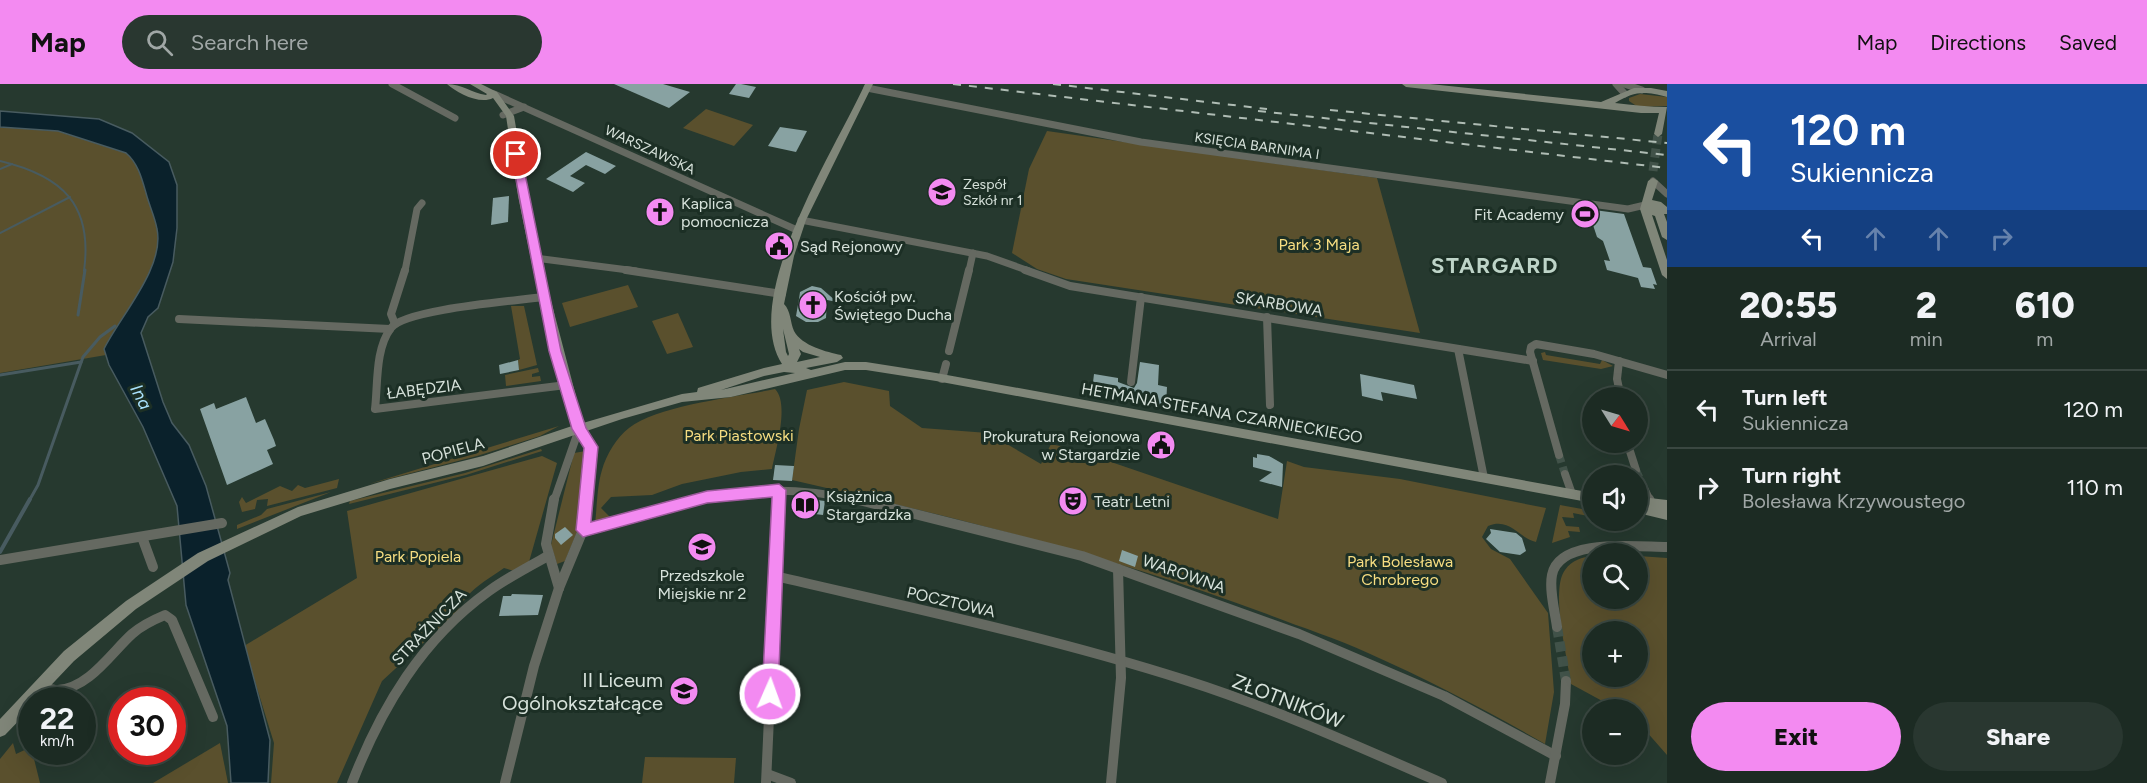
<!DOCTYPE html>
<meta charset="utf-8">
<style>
:root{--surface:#1c2b23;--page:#293730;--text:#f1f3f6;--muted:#a0a7a6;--line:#3a4741;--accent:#f38af1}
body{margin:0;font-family:Figtree,sans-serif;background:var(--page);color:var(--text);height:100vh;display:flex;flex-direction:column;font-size:22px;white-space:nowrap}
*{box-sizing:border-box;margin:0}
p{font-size:20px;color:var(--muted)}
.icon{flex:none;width:33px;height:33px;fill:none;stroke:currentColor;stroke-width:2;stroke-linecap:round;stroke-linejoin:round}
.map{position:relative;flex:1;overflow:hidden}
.drawer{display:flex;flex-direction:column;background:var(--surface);width:480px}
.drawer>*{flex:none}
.banner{background:#1a4fa0;color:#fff;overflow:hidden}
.needle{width:39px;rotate:127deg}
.buttons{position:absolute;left:1582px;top:303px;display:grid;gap:12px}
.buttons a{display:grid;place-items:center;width:66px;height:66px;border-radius:50%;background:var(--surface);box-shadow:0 6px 24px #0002,0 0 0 2px var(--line);font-size:30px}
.speed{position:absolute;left:18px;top:603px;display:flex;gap:12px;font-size:30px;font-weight:700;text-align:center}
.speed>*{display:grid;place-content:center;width:78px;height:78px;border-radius:50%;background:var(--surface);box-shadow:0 6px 24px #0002,0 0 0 2px var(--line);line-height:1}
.speed small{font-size:15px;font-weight:400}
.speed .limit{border:9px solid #d22;background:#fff;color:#111}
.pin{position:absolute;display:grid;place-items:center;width:51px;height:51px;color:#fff;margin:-26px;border:3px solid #fff;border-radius:50%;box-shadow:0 2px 6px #0007}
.me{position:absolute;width:66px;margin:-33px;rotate:2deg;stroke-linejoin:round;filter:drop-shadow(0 0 4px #0008)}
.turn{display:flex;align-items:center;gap:21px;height:126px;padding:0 24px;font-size:27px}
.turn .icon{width:78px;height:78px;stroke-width:2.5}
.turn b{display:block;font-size:42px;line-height:51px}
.lanes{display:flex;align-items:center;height:57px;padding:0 24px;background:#0003;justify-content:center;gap:30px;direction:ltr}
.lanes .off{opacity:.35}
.eta{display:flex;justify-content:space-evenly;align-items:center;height:102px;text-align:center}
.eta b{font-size:36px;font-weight:800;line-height:42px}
.cta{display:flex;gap:12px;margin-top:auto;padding:12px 24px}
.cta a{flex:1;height:69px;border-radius:36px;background:var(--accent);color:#111;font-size:24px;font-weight:800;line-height:69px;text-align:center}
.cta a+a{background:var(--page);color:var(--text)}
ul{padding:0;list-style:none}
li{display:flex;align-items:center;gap:18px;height:78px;padding:0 24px;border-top:2px solid var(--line)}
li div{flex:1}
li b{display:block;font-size:22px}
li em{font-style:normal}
header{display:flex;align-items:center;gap:36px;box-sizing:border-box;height:84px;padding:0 30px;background:var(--accent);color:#111}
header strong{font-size:28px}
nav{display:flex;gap:33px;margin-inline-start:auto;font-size:21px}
.search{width:420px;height:54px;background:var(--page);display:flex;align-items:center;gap:15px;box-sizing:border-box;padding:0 21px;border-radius:33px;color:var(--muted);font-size:22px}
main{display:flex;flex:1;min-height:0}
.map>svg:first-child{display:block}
.green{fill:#5a502d;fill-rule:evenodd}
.water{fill:#0a212b;stroke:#485b60;stroke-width:1.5}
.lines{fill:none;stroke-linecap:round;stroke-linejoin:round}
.stream-far2{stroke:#485b60;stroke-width:2}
.stream-far1{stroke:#485b60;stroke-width:3}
.stream{stroke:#485b60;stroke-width:4}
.building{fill:#88a2a2}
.street-tunnel-far1{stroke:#415249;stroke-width:8;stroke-dasharray:8 4.5;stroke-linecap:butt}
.street-tunnel{stroke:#415249;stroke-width:10;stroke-dasharray:10 5;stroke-linecap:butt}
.secondary-tunnel{stroke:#415249;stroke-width:9;stroke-dasharray:9 4.5;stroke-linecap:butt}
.street-far2{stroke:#656961;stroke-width:7}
.street-far1{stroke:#656961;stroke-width:8}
.street{stroke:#656961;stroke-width:10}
.secondary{fill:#808679;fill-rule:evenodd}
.rail{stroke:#afbcb4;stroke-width:2;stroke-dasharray:8 8;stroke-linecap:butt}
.route{fill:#f38af1;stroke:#9e5a9d;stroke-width:1.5}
.labels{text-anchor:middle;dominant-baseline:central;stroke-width:6;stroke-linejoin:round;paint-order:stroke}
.far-street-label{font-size:14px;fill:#d7e2db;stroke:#1c2f25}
.far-poi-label{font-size:14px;fill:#d7e2db;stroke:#1c2f25;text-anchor:start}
.poi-label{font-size:16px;fill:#d7e2db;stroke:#1c2f25;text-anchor:start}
.park-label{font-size:16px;fill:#f6dd81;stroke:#1c2f25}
.street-label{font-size:16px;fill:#d7e2db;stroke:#1c2f25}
.water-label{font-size:18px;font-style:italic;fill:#aae3fe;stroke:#1c2f25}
.near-poi-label{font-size:20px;fill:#d7e2db;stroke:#1c2f25;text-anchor:end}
.near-street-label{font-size:20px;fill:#d7e2db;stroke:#1c2f25}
.district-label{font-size:22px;font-weight:bold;letter-spacing:1.5px;fill:#bed4c8;stroke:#1c2f25}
</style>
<header>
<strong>Map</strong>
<div class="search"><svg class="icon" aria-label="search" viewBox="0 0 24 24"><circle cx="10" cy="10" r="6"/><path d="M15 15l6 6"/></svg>Search here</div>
<nav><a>Map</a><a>Directions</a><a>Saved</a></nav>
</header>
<main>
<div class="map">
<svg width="1667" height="699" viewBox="0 0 1667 699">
<rect width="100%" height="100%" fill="#26392f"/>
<g class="green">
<path d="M1640,10L1667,13V22L1638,23L1629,17V14Z"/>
<path d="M706,25L753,41L734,62L683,44Z"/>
<path d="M0,43L58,47L126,69C138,79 142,95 146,109C149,121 155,133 157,145C165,183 120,232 104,265L106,271L0,289Z"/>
<path d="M1047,47L1377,94L1420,249L1066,195L1037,185L1012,169L1029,85Z"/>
<path d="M628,201L638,223L570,243L562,219Z"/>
<path d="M511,222H524L537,281L519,286L518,276L520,275Z"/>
<path d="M678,229L693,263L667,270L652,237Z"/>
<path d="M1545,268L1546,271L1600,280L1602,276L1613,282L1601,285L1543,276L1541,269Z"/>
<path d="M538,284L539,288L532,290V293L540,292L541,297L506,302L505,291Z"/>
<path d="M844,298L889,307L890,322L922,344L988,349L1041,380L1051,360L1073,365L1278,435L1287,377L1304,383L1400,395L1546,424L1536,458C1519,455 1511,433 1488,442L1482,453L1491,465L1510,475L1548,529L1554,608L1545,660C1488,627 1429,596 1368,569C1336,554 1300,543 1267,530C1112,472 954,433 792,396L799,345L807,306Z"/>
<path d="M775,305C790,320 775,368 772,385L741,388L682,400L652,411L611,413L601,424L612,435L595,440C597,423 597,402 602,386C606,371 617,353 629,344C658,321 737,313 775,305Z"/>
<path d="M559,342L540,352L477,372L369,400Z"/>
<path d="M541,365L542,367L466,391L349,420L350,417L465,389Z"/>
<path d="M586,367L577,448L565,477L557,480L551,461L574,369Z"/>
<path d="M542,372L557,379L529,478L514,487L504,484C487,496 466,507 458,527L382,597L337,699H271L274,659L244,562L357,494L347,427Z"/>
<path d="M339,395L337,404L267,422L268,415L257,416L255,425L242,428L239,418L242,413L246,419L280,402L292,407L298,401L305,404Z"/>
<path d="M331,408L237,445V441L261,431L267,425Z"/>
<path d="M1560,421L1593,427V433L1573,429L1574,434L1562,433L1566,442L1579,443L1580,448L1568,447L1570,453L1552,459Z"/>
<path d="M1593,472V514H1638V472L1667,474V671L1638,638V626L1617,625L1571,600C1568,575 1550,506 1565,486C1572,476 1582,473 1593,472ZM1593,548H1638V592H1593Z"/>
<path d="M13,659L16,670L31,663L40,699H0V675Z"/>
<path d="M220,659L228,699H153Z"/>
<path d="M645,673L736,674L734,699H642Z"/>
</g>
<path class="water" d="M0,27L99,35L132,49L169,78L177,101V144L173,178L158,224L148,233L141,249L163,318L172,339L189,361L206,402L230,489L228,496L270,656L268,699H231L227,642L186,521L177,422L143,343L109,281L104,265C120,232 165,184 157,145C155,133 149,121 146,109C142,95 138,79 126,69L58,47L0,43Z"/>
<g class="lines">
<g class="stream-far2">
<path d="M0,77C63,92 93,121 84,187"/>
<path d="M0,85L12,80"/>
<path d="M0,149L70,113"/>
</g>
<g class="stream-far1">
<path d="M78,231L85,186"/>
<path d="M0,291L81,278"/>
<path d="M29,417L38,401L83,273L100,253L115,242"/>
</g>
<path class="stream" d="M0,468L30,415"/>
</g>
<g class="building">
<path d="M614,0H663L690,8L669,24Z"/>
<path d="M736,0H741L756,3L749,14L729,10Z"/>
<path d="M780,43L807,47L796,68L768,62Z"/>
<path d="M586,68L616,82L605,90L586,81L570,92L585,99L573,108L546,95Z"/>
<path d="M509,112L508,138L491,141L493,114Z"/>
<path d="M1572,123L1624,130L1643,183L1651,184L1657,201L1653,200L1655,205L1641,203L1638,194L1607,186L1604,176L1610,177L1603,157L1597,153L1593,141L1575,136Z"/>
<path d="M812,202L821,204L837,218L827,216L826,234L818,238H806L796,232L799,215L800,208Z"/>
<path d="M518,276L519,286L500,290L499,281Z"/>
<path d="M1140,278L1159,281L1158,301L1167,303L1166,322L1092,307L1094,290L1118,294V298L1134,304L1137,299Z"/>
<path d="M1360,290L1414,301L1417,315L1381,308L1383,317L1362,312Z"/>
<path d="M246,313L256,339L265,335L274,356L276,362L267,366L273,380L227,401L200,325L214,319L216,325Z"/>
<path d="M1257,370L1269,372L1283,380L1282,403L1259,397L1272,388L1253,383V373L1257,374Z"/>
<path d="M775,381L794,382L792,397L773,396Z"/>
<path d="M792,413L825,417L823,431L791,427Z"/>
<path d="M565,443L573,451L561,461L555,454V450Z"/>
<path d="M1490,445L1516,449L1522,454L1526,467L1520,471L1500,468L1486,455L1491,449Z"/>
<path d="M1122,466L1138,472L1135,483L1119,477Z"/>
<path d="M512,510L543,511L538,531L499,532L503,512H511Z"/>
</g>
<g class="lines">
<g class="street-tunnel-far1">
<path d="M1559,371L1565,390"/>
<path d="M1636,386L1643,402"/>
</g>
<path class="street-tunnel" d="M1557,543L1566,597"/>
<path class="secondary-tunnel" d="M1653,87L1658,50"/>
<g class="street-far2">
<path d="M392,0L455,34"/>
<path d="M1616,0L1625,10"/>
<path d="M1624,0L1642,6"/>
<path d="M867,4L1141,58L1628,125L1645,121"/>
<path d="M494,10L797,146"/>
<path d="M503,31L524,23"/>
<path d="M1653,97L1667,110"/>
<path d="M801,136L987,172L1029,187"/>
<path d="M535,174L636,187"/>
<path d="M405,187L417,125L422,119"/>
<path d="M969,187L973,169"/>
</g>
<g class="street-far1">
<path d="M626,186L782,210"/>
<path d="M1025,186L1070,202L1533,277"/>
<path d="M543,213C515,217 405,225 391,244C375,265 378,300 375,325L566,301"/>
<path d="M1267,233L1270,321"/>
<path d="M179,235L390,245"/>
<path d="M395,240L391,230L405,186"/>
<path d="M1458,265L1484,394"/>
<path d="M949,267L969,186"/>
<path d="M1619,277L1617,295L1621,314"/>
<path d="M942,295L946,280"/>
<path d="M1131,298L1141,213"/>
<path d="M1627,358L1636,386"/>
<path d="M1559,371L1530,268L1531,263L1536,260L1594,270L1667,291"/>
<path d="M1565,390L1572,410"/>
<path d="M1643,402L1650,417"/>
<path d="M554,417L579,345C599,362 589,394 586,417"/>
<path d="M692,417C748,402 806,404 862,417"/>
<path d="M779,417V406"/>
</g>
<g class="street">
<path d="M554,415L546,460L559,504"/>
<path d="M855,415L1082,472L1299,550L1444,612L1556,672"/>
<path d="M1649,415L1651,419"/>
<path d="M583,446L698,415"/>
<path d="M142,453L153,483"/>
<path d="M0,476L222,439"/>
<path d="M775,492C912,524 1050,553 1185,596C1273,624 1357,662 1442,699"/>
<path d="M559,504L583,446L587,415"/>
<path d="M1557,543C1555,528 1549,506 1552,491C1559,453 1638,463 1667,463"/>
<path d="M39,603C45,604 52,606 58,606C89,604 111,569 132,550C142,541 153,536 165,531L172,536L213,633"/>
<path d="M767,690L791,699"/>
<path d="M352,699C381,624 422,555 489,507C507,494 528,483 548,472"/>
<path d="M505,699L534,582L559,504"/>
<path d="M766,699L779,415"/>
<path d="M1111,699L1121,594L1118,485"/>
<path d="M1550,699L1565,620L1566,597"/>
</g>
<g class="secondary">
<path d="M447,0C462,0 472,9 486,11L487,10L470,0H481L497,8L514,32L528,112L544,190L583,339L682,310L697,308L698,304L764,284L782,280C739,213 836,64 865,0H873L806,136L794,172L784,220C791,227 790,238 794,247C802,262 827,268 841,271L843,274L837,278L806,284L811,286L845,278H866L936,289L1593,409V419L936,297L866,286H845L731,313L682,318L622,335L483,382L390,405L301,432L208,477L136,525L74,577L37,616H32V623L5,651L0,653V635L64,567L126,517L198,469L298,423L390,395L483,372L572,342L534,190L518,112L506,32L493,14C480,21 457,9 447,0ZM783,245L789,270L788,272L786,268ZM799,265L803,268L820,273L797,278L801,270ZM784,288L795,289L721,306L764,292Z"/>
<path d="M1402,0H1430L1601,18L1634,4H1651L1667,7V13C1644,7 1635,7 1615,19C1633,21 1649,23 1667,23L1662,50L1658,53L1654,50L1659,29H1641L1406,3Z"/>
<path d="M1653,94L1658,97L1652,116L1661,118L1667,123V130H1664L1667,138V156L1662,153L1655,132L1652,131L1667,176V195L1662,191L1640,125L1648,97Z"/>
<path d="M1641,413L1667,416V436L1638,429V414Z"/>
</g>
<g class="rail">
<path d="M953,0L1667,84"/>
<path d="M1053,0L1267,25"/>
<path d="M1330,26L1667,59"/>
<path d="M1258,27L1667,71"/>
</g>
</g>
<path class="route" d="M516,67L521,70L561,267L586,344L598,363L591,438L707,407L779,400L786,406L778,610L776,616L770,618L764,616L762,610L772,413L707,419L583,453L576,446L584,364L572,345L549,267L511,70Z"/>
<defs>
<g id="school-disc" transform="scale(1.5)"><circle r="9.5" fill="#f38af1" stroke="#1c2f25"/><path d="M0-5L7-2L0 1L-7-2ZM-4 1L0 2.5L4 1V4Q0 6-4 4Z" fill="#111"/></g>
<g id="church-disc" transform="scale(1.5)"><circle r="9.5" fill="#f38af1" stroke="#1c2f25"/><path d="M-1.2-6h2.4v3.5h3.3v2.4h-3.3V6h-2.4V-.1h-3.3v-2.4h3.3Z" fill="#111"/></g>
<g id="stadium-disc" transform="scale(1.5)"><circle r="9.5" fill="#f38af1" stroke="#1c2f25"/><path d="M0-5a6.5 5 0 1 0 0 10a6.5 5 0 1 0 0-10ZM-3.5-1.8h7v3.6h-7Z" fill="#111"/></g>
<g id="civic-disc" transform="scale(1.5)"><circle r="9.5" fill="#f38af1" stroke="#1c2f25"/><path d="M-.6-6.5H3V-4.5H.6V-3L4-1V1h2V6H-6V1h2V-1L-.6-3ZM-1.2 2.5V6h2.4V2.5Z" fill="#111"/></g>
<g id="theatre-disc" transform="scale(1.5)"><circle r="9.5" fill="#f38af1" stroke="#1c2f25"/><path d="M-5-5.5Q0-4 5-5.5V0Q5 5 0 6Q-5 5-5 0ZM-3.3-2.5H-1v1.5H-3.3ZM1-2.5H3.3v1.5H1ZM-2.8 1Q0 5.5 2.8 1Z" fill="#111"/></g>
<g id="library-disc" transform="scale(1.5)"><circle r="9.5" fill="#f38af1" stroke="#1c2f25"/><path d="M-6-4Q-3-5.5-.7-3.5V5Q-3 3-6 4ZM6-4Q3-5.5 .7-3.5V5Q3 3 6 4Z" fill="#111"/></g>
</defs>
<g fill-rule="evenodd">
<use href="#school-disc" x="942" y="108"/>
<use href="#church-disc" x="660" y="128"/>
<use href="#stadium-disc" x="1585" y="130"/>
<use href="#civic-disc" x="779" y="162"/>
<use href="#church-disc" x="813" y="221"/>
<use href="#civic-disc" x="1161" y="361"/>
<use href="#theatre-disc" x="1073" y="417"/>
<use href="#library-disc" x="805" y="421"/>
<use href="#school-disc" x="702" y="463"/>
<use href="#school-disc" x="684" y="607"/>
</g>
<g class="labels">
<g class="far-street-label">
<text transform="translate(1257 62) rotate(8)">KSIĘCIA BARNIMA I</text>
<text transform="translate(650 66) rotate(25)">WARSZAWSKA</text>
</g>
<g class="far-poi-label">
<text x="963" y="100">Zespół<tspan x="963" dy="16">Szkół nr 1</tspan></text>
</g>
<g class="poi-label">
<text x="681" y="119">Kaplica<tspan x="681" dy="18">pomocnicza</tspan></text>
<text x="1564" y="130" text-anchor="end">Fit Academy</text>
<text x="800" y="162">Sąd Rejonowy</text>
<text x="834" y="212">Kościół pw.<tspan x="834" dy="18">Świętego Ducha</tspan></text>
<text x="1140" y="352" text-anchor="end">Prokuratura Rejonowa<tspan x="1140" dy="18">w Stargardzie</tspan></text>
<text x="826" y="412">Książnica<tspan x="826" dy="18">Stargardzka</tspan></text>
<text x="1094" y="417">Teatr Letni</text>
<text x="702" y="491" text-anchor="middle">Przedszkole<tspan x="702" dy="18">Miejskie nr 2</tspan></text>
</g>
<g class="park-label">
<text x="1319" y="160">Park 3 Maja</text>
<text x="739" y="351">Park Piastowski</text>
<text x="418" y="472">Park Popiela</text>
<text x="1400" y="477">Park Bolesława<tspan x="1400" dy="18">Chrobrego</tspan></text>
</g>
<g class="street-label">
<text transform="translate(1279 220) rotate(9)">SKARBOWA</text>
<text transform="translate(424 305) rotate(-7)">ŁABĘDZIA</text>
<text transform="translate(1222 329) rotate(10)">HETMANA STEFANA CZARNIECKIEGO</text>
<text transform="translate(453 367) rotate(-15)">POPIELA</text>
<text transform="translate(1184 490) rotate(19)">WAROWNA</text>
<text transform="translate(951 518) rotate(13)">POCZTOWA</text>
<text transform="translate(429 543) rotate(-46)">STRAŻNICZA</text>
</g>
<g class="water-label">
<text transform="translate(141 313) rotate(63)">Ina</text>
</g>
<g class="near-poi-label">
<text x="663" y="596">II Liceum<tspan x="663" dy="23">Ogólnokształcące</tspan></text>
</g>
<g class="near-street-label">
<text transform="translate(1288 617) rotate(21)">ZŁOTNIKÓW</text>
</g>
<g class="district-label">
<text x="1495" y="181">STARGARD</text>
</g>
</g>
</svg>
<div class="buttons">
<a><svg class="needle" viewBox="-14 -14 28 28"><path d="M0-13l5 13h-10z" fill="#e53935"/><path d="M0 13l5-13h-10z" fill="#a0a7a6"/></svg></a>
<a><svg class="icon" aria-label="sound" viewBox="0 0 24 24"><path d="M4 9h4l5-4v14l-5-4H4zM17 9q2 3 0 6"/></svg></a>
<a><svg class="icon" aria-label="search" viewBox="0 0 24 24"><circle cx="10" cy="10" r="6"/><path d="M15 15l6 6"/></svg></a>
<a>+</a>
<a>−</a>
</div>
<div class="speed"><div>22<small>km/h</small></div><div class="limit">30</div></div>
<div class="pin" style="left:516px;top:70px;background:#d93025"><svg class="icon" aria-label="arrive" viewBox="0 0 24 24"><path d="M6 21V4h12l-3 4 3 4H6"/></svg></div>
<svg class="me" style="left:770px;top:610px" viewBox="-20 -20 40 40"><circle r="17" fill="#f38af1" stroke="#fff" stroke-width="3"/><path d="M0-11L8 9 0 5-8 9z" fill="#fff"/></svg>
</div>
<section class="drawer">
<div class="banner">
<div class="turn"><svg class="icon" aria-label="left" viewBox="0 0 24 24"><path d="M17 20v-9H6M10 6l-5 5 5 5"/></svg><div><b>120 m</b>Sukiennicza</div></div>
<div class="lanes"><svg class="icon" aria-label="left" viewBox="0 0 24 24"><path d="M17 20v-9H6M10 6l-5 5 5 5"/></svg><svg class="icon off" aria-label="ahead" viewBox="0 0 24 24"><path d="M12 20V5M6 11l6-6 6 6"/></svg><svg class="icon off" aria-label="ahead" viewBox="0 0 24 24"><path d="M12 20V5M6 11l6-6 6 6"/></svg><svg class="icon off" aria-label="right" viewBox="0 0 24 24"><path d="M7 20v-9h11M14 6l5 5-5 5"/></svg></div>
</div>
<div class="eta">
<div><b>20:55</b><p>Arrival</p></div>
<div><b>2</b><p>min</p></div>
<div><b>610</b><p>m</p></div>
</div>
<ul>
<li><svg class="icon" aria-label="left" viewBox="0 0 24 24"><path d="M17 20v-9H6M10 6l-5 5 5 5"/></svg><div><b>Turn left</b><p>Sukiennicza</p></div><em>120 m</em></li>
<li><svg class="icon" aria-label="right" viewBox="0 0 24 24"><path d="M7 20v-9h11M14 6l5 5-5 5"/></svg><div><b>Turn right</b><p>Bolesława Krzywoustego</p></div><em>110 m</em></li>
</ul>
<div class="cta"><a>Exit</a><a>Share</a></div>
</section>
</main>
